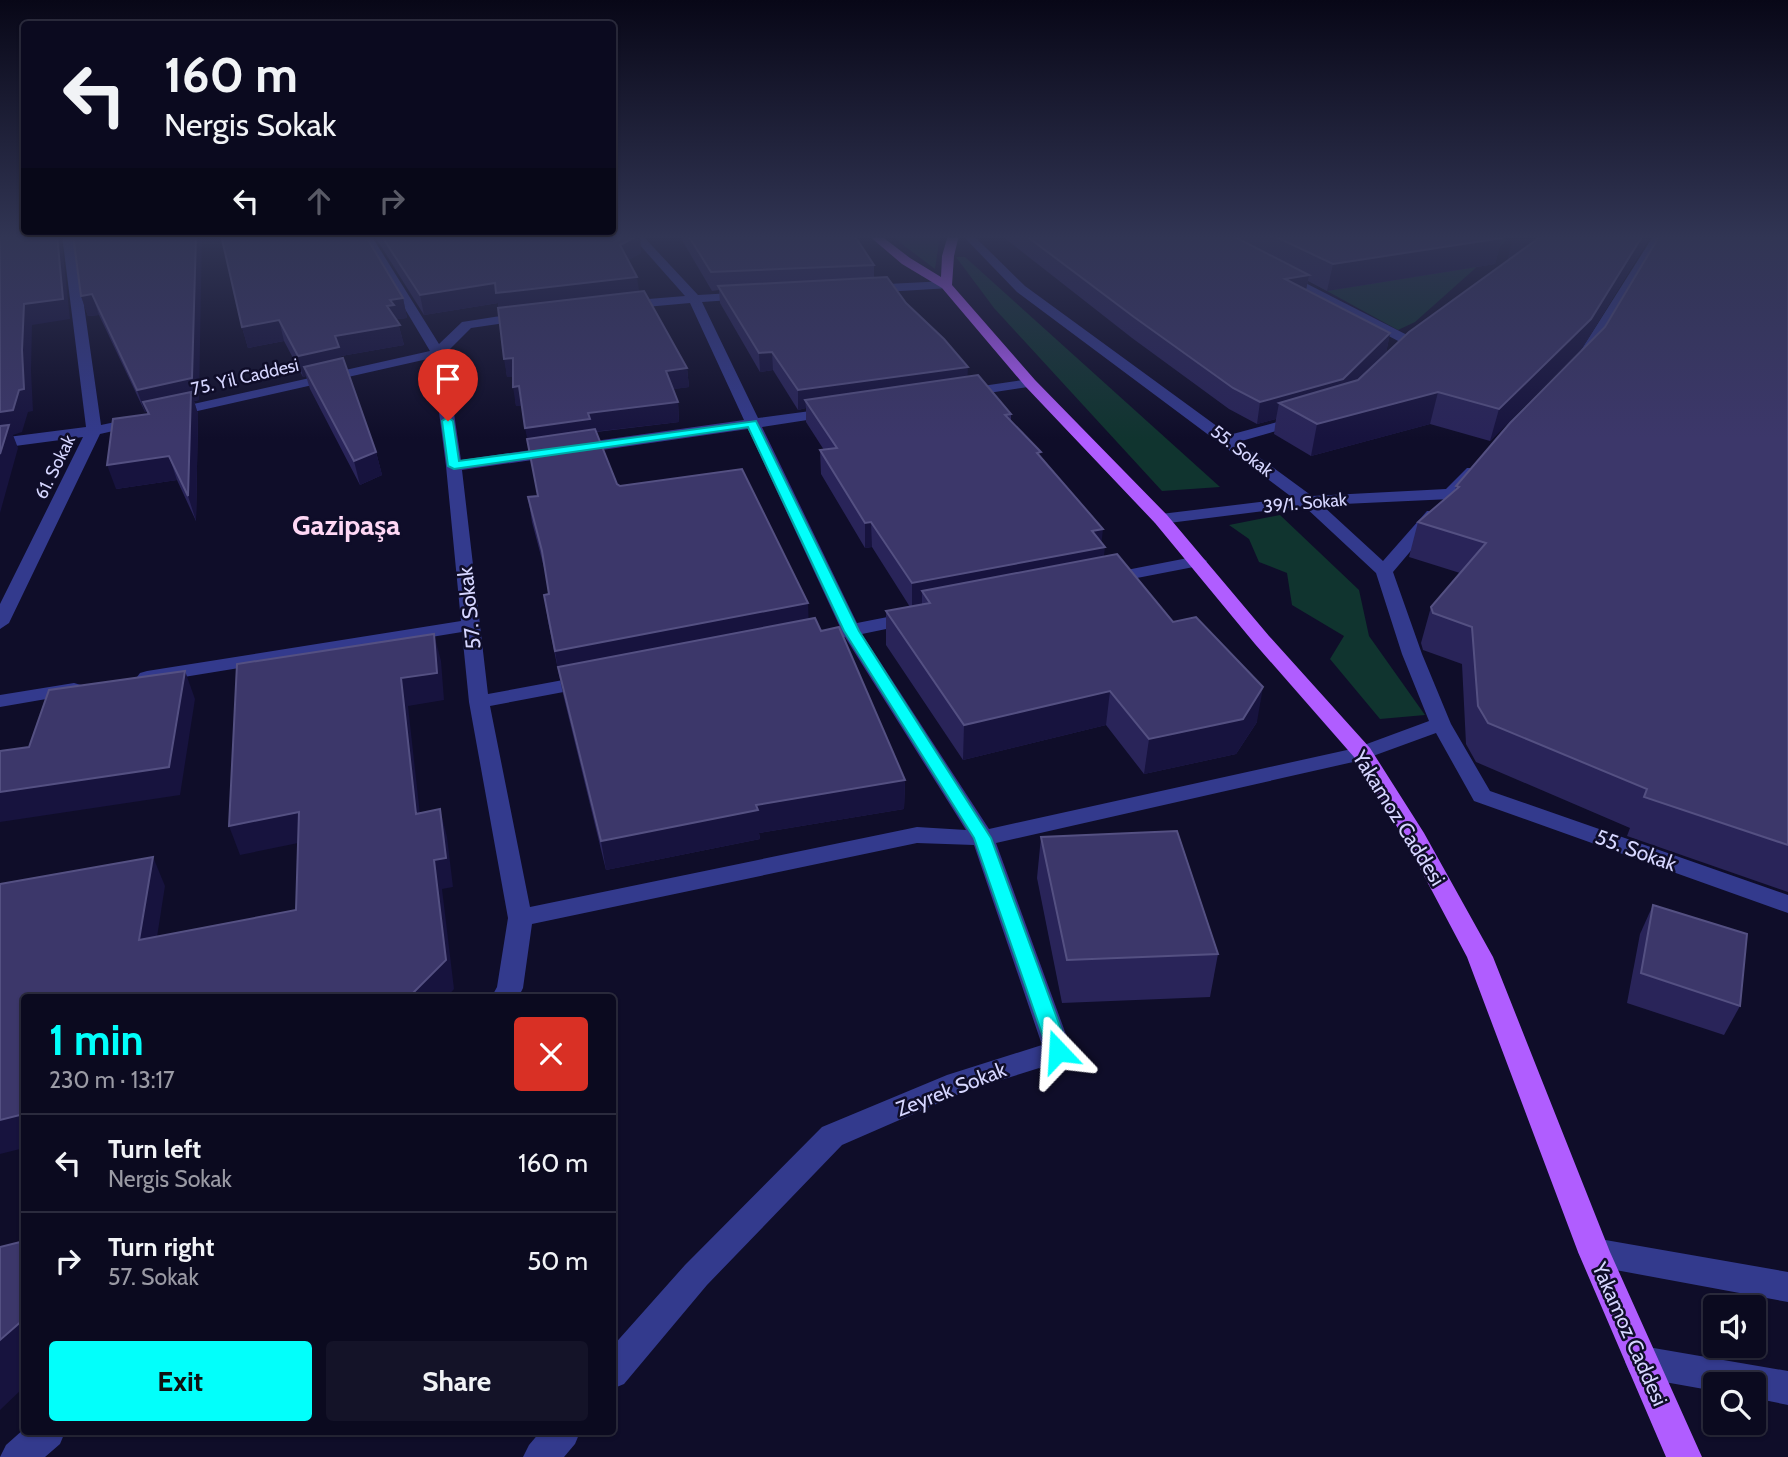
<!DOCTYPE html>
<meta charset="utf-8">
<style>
:root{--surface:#0b0a1f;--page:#141328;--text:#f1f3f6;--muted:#9a9aa4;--line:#2b2b3d;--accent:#02fffb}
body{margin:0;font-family:Cabin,sans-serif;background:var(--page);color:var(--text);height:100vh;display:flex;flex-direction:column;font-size:26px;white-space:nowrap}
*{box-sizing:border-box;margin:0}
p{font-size:23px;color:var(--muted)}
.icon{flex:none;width:38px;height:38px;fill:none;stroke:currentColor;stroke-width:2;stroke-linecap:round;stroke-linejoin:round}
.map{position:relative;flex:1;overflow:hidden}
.panel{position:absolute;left:21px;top:994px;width:595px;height:441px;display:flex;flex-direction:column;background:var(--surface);border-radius:7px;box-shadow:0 2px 5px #0004,0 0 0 2px var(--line)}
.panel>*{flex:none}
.hud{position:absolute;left:21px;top:21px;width:595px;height:214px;border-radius:7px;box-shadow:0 2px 5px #0004,0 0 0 2px var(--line);background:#0b0a1f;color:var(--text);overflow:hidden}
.tools{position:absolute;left:1703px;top:1295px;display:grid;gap:14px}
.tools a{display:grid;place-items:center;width:63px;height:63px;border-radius:7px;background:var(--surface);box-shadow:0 2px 5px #0004,0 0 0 2px var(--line);font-size:35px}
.pin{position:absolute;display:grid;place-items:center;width:60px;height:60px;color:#fff;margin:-72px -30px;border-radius:50% 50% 50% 0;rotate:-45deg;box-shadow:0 0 7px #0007}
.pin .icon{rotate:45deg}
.me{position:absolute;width:77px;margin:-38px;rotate:340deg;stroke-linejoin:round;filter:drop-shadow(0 0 5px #0008)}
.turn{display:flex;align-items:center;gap:24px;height:147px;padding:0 28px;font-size:32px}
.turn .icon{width:91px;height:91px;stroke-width:2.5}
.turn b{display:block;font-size:49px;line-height:60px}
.lanes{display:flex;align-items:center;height:66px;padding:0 28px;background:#0003;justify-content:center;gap:35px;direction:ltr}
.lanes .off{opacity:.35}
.round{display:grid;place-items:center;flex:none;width:74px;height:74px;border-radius:7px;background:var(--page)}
.summary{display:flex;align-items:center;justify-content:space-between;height:119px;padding:0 28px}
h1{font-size:42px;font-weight:800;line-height:52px;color:var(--accent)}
.cta{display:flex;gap:14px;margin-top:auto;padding:14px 28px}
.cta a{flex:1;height:80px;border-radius:7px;background:var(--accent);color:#111;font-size:28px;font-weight:800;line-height:80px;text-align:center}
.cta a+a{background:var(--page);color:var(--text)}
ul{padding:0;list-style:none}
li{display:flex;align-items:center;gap:21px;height:98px;padding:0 28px;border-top:2px solid var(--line)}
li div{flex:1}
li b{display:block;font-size:26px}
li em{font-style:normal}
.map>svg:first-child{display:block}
.green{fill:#10342f}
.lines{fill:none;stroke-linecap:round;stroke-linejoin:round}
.minor{fill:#333a8d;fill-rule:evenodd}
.major{fill:#b05dff;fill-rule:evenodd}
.wall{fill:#292459}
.shaded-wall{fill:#17133e}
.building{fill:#3c376a;stroke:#545082;stroke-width:2}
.route{fill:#02fffb;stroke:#01a6a3;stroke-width:2}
.labels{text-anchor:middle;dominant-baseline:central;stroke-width:5;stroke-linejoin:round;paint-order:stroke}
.far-street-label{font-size:18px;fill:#d6d6ff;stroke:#0f0d29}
.street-label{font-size:21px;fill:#d6d6ff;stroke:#0f0d29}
.district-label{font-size:28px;font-weight:bold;fill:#ffd8f5;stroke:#0f0d29}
</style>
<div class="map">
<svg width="1788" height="1457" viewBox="0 0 1788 1457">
<rect width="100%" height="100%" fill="#0f0d29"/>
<g class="green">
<path d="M890,235H940L935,269Z"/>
<path d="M1289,235H1501L1507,240L1415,322L1398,330L1236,241Z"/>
<path d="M956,257H965L1220,487L1162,491L994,308Z"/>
<path d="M1280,515L1359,590L1369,636L1425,715L1380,719L1330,659L1344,636L1292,605L1287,573L1259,562L1249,539L1229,525Z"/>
</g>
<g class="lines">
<g class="minor">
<path d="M62,235H74L101,425L139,417L146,421L144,424L100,434L9,623L0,629V604L83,437L0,448V438L86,427Z"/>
<path d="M361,235H371L439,344L462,322L526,312L532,316L526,320L471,328L445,354L461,460L744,420L690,303L624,309L618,305L624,301L685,296L631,235H642L698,295L749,292V298L745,299L702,302L758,418L833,408L840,412L833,416L762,427L857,623L913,612L922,618L920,622L862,634L989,829L1356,748L1429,721L1402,654L1376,573L1304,506L1161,524L1155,523L1153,519L1155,515L1161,514L1293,498L1017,292L962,235H973L1025,286L1229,435L1303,415L1308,416L1310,419L1308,422L1238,442L1312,496L1446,489L1467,468H1479L1481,471L1479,474L1457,497L1451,499L1322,505L1383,561L1427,511H1439L1441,515L1393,572L1422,654L1451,724L1490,791L1788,895V913L1474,801L1436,733L1362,760L996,843L1072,1051L1068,1059L966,1091L842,1145L707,1285L624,1384L612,1389V1347L685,1265L822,1127L947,1075L1042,1045L974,845L917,843L532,924L523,988L518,998H491L497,987L508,918L469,702L462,632L147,683L140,681L137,677L140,673L147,671L461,621L446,466L432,358L171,417L164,413L171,409L430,351ZM748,429L840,627L831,629L828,633L831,637H845L966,830L917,827L530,907L490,706L590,687L597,685L600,681L597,677L590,675L488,694L462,470Z"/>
<path d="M1648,235H1663L1665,237L1590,358H1580L1578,355L1652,238Z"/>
<path d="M1282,271L1415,339L1417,342L1402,358H1392L1390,355L1402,343L1278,278V272Z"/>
<path d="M946,281L952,285L950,288L868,293L862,289L868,285Z"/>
<path d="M1030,379L1037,383L1035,386L962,397L955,393L962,389Z"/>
<path d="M1198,556L1207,561L1204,565L1106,584L1097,579L1106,574Z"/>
<path d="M74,683L81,685L84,689L81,693L0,707V695Z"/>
<path d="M1594,1238L1788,1272V1302L1594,1266L1583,1262L1578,1252L1583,1242Z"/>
<path d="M1642,1346L1788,1371V1405L1754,1398V1384H1715V1391L1642,1378L1630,1373L1625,1362L1630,1351Z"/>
<path d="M24,1429V1432H65L60,1444L45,1457H0L6,1445Z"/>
<path d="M540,1432H580L575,1444L564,1457H523L529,1445Z"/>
</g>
<path class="major" d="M868,235H880L910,258L941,277L942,256L948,235H959L954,256L952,285L1035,380L1167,515L1269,636L1370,748L1424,833L1493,957L1610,1252L1702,1457H1666L1578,1252L1467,957L1404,838L1354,757L1255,644L1155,523L1025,386L942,288L902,264Z"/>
</g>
<g class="wall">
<path d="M73,235L199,400L194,401L198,414L196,521L177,480L116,489L147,414V412H145L99,315L88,316L81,296Z"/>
<path d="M374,235H640L641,253L628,260L639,292L687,368L689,387L673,389L678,402L679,422L596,432L617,484L808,603V619L821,631L905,780L904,809L759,833L760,839L606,870L563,694L548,621L544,595L549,594L546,575L532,522L528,497L538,496L522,406H516L513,377H507L498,303L424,315Z"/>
<path d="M679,235H854L874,265V278L906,303L968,377L1011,414V421L1040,457L1102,543L1104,556L1257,722L1236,754L1144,774L1106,725L963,760L886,645V611L910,607L872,547L865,548L821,474L820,450H824L806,422V408L798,410L773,370L760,372L720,303L719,290L712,291Z"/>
<path d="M1002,235H1231L1236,237V235H1493L1502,238L1495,264L1327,291L1308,281L1306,289L1390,333L1386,353L1649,239L1582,348L1490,441L1430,424L1311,456L1274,434L1276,419L1257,424L1229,409L1132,338L1002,236Z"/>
<path d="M1788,235V892L1627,836L1630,828L1476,762L1466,744L1462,664L1423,650L1421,643L1431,607L1460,573L1409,557L1418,522L1455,491L1456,486L1605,327Z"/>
<path d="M403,298L407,318L397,319L404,345L341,356L376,452L382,475L360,485L310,389L306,376L303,377L284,341L248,348L242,327Z"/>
<path d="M1041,837L1218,954L1210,997L1062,1003L1037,878Z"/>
<path d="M1653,905L1740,1006L1724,1035L1627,1003L1640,934Z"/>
</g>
<g class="shaded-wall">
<path d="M57,235H61L70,319L32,325L31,371L33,411L28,412L22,432L13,435L18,448L0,513V412L24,304Z"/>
<path d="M196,235H202L199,400L194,401L198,414L196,521L188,496L143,402L147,412H145L137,390Z"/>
<path d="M640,235L641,253L622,264L620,245Z"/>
<path d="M1520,235H1547L1507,262L1513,236Z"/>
<path d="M1643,235H1650L1649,239L1582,348L1490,441L1499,409Z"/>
<path d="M1502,238L1495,264L1327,291L1333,264Z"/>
<path d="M1309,275L1305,295L1285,279Z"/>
<path d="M637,277L640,297L499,313L498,303L424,315L420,295L495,283Z"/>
<path d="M92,294L99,315L88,316L81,296Z"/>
<path d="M403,298L407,318L397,319L404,345L341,356L344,368L304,367L306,376L303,377L298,356L335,336L387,306L390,300Z"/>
<path d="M279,320L284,341L248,348L242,327Z"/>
<path d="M1390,333L1386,354L1339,401L1279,403L1276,419L1257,424L1260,402Z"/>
<path d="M772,352L773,370L760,372L759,353Z"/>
<path d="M513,358L516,377H507L504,359Z"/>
<path d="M968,367L967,385L805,400L806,408L798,410V390Z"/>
<path d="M687,368L689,387L668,390L666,371Z"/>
<path d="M519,386L522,406H516L513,387Z"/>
<path d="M1438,392L1430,424L1311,456L1317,424Z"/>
<path d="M678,402L679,422L592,432L529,448L525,428L588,413Z"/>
<path d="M376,452L382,475L360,485L354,461Z"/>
<path d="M169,456L177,480L116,489L107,465Z"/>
<path d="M871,522L872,547L865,548V523Z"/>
<path d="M1103,529L1101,547H1105L1102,572L930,603L922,591V607L912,609V583L1092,531Z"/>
<path d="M808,603L809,629L558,667L559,677L555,651Z"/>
<path d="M434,634L441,661L444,700L408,706L423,842L416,814L401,678Z"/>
<path d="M185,671L195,699L180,795L0,822V792Z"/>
<path d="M1263,687L1257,722L1236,754L1144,774L1149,739Z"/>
<path d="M1110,691L1106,725L963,760L964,725Z"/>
<path d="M905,780L904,809L759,833L760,839L606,870L601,841L756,805Z"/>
<path d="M440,809L447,837L453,887L442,889L454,989L446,998H408L434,860Z"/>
<path d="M299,812L308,841L240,855L229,826Z"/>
<path d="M153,857L165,886L152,969L139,940Z"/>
<path d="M24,1114V1148L0,1154V1120Z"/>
<path d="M24,1319V1387L0,1410V1340Z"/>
</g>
<g class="building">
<path d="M0,235H57L63,299L24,304L22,350L24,389L19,390L13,410L0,412Z"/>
<path d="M73,235H196L192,378L137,390L92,294L81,296Z"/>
<path d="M221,235H365L403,298L390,300L394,305L387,306L400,325L335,336L339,347L298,356L279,320L242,327Z"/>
<path d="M381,235H639L620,245L637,277L496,293L495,283L420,295Z"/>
<path d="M688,235H854L874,265L711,272Z"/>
<path d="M1025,235H1231L1309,275L1285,279L1390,333L1343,379L1260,402L1233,388L1134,317Z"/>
<path d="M1272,235H1493L1502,238L1333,264Z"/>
<path d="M1543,235H1643L1591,319L1499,409L1438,392L1317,424L1279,403L1358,380L1409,332Z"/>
<path d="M1660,235H1788V845L1644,797L1647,789L1488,723L1478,706L1472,627L1433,613L1431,607L1486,543L1418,522L1459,487L1456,486L1510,423L1605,327Z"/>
<path d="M887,277L906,303L944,339L968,367L798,390L772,352L759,353L718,286Z"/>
<path d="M644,291L687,368L666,371L678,402L588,413L590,419L525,428L519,386L513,387V358L504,359L498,308Z"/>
<path d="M343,358L376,452L354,461L304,367Z"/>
<path d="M978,375L1011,414L1005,415L1041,452L1037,453L1103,529L1092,531L1105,547L912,583L871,522L865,523L820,450L837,448L805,400Z"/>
<path d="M191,392L188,496L169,456L107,465L113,419L149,414L143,402Z"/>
<path d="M9,425L0,454V426Z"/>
<path d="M595,429L617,484L620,486L742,469L808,603L555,651L544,595L549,594L542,551L528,497L538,496L527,439Z"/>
<path d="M1117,554L1173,622L1196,617L1263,687L1243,719L1149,739L1110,691L964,725L886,611L930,603L922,591Z"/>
<path d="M815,618L821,631L839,627L905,780L756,805L758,810L601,841L558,667Z"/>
<path d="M434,634L437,673L401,678L416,814L440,809L446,858L434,860L446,960L408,998H24V1114L0,1120V884L153,857L139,940L296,910L299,812L229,826L237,664Z"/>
<path d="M185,671L169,767L0,792V751L29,747L49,690Z"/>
<path d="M1177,831L1218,954L1067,960L1041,837Z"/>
<path d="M1653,905L1747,934L1740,1006L1641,973Z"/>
<path d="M24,1241V1319L0,1340V1247Z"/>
</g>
<linearGradient id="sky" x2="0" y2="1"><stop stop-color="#080717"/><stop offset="0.54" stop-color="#313554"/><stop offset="1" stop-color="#313554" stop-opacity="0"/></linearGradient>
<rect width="1788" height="439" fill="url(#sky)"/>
<path class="route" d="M448,417L453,421L459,461L756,421L859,631L991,838L1069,1051L1066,1056L1058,1059L1051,1056L1048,1051L974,838L844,631L748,427L454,469L448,466L442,421Z"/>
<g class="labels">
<g class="far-street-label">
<text transform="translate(245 377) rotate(-13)">75. Yil Caddesi</text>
<text transform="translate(1242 451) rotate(37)">55. Sokak</text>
<text transform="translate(55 467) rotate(-64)">61. Sokak</text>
<text transform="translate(1305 503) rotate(-5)">39/1. Sokak</text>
</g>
<g class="street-label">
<text transform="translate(469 608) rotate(-96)">57. Sokak</text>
<text transform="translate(1399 818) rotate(58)">Yakamoz Caddesi</text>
<text transform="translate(1636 850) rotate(20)">55. Sokak</text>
<text transform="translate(951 1089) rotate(-21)">Zeyrek Sokak</text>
<text transform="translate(1630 1334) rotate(66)">Yakamoz Caddesi</text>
</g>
<g class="district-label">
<text x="346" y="525">Gazipaşa</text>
</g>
</g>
</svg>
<div class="tools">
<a><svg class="icon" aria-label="sound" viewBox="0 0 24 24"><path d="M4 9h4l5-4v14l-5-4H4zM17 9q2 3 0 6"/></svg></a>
<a><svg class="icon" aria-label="search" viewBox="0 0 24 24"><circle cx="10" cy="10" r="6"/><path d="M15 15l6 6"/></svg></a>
</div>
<div class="pin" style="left:448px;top:421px;background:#d93025"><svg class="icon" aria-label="arrive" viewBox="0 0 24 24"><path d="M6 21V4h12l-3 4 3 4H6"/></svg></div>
<svg class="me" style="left:1058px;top:1051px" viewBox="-20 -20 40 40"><path d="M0-17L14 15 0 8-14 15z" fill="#02fffb" stroke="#fff" stroke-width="4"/></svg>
<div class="hud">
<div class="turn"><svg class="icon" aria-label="left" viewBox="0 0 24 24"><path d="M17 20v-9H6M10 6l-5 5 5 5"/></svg><div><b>160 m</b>Nergis Sokak</div></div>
<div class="lanes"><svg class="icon" aria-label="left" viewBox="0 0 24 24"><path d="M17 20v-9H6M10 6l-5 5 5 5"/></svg><svg class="icon off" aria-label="ahead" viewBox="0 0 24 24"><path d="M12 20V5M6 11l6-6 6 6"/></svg><svg class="icon off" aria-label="right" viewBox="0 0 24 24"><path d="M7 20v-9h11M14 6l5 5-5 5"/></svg></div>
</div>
<section class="panel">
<div class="summary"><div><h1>1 min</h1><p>230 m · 13:17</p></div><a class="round" style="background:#d93025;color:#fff"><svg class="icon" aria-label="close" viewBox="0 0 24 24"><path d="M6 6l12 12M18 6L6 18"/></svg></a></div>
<ul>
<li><svg class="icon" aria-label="left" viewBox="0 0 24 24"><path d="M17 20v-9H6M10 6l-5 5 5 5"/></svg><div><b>Turn left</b><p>Nergis Sokak</p></div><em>160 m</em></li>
<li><svg class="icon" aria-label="right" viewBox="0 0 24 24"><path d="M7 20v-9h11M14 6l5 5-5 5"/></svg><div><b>Turn right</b><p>57. Sokak</p></div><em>50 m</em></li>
</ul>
<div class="cta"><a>Exit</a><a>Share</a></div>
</section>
</div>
